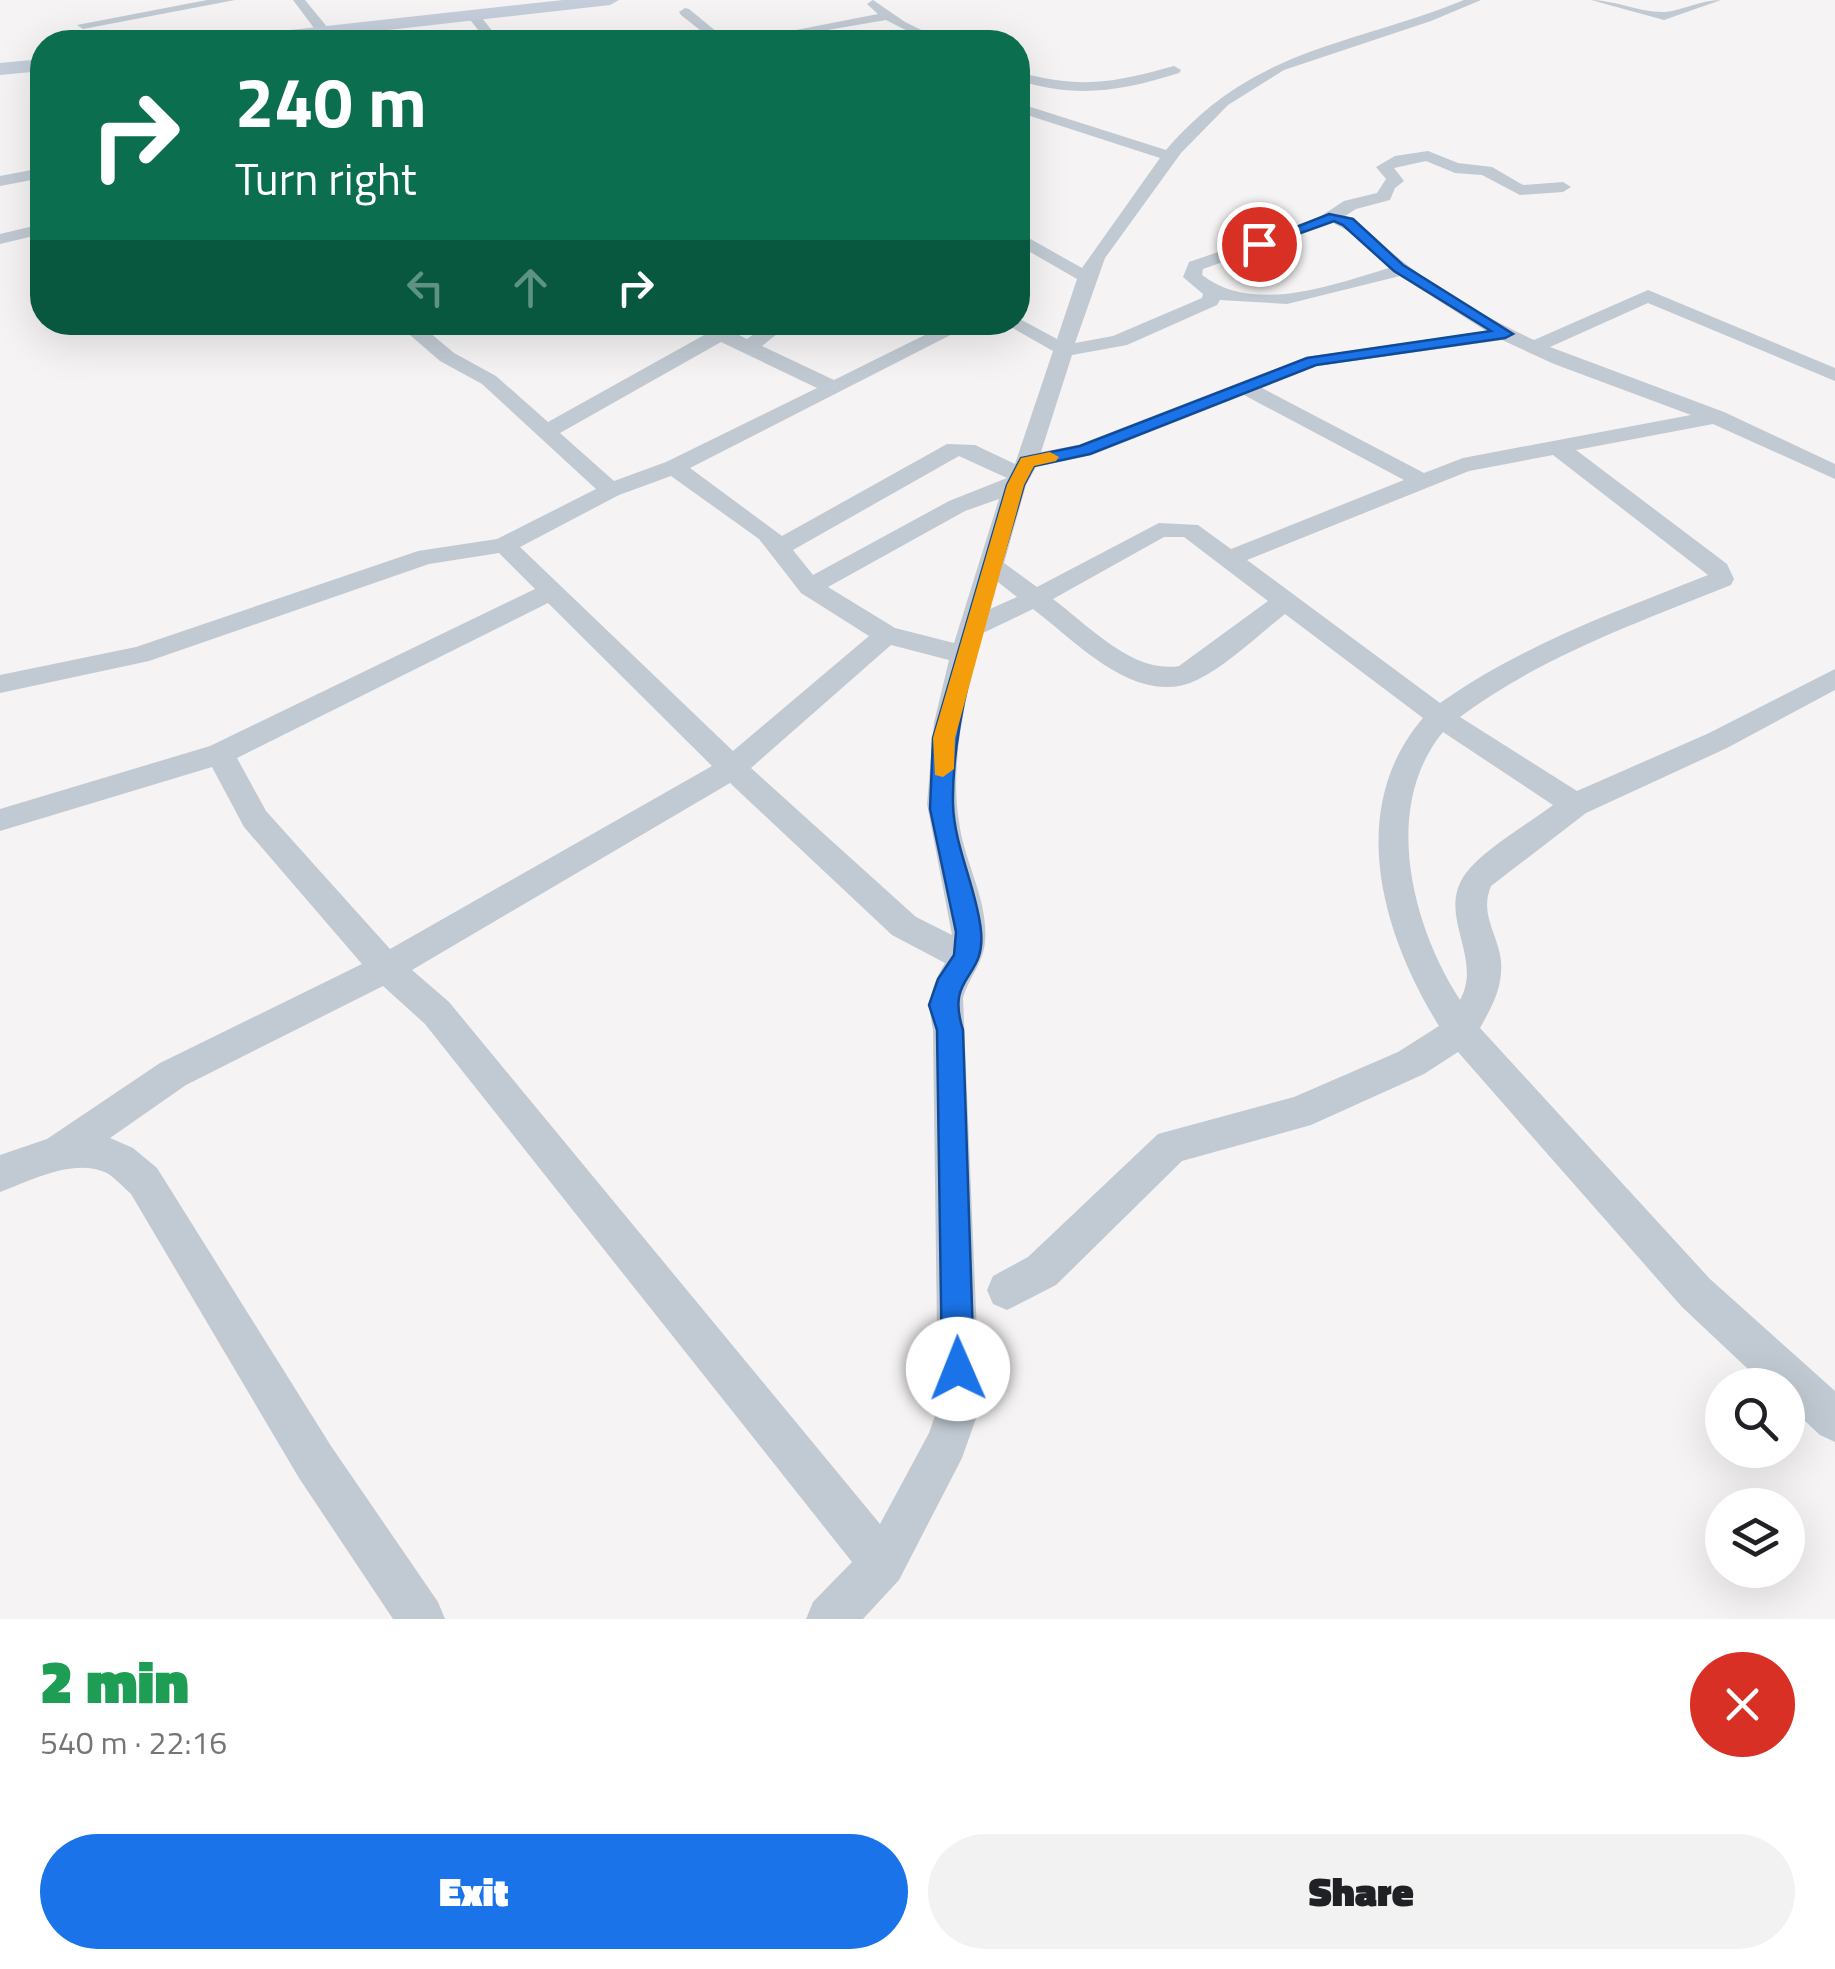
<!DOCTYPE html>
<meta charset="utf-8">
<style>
:root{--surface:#fff;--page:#f2f2f2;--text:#202124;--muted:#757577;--accent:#1a73e8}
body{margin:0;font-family:"Titillium Web",sans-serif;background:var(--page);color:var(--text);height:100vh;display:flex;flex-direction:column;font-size:38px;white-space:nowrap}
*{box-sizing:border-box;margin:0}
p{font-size:32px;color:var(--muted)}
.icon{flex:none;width:55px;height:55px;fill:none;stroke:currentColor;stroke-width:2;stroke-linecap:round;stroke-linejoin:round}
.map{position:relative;height:1619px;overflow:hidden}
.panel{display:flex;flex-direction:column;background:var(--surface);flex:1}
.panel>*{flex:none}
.banner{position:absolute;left:30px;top:30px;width:1000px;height:305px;border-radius:40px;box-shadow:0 10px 40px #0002;background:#0b6e4f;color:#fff;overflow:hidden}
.buttons{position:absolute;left:1705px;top:1368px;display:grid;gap:20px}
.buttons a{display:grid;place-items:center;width:100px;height:100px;border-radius:50%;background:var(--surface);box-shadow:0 10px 40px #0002;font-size:50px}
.pin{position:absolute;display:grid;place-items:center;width:85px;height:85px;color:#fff;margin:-42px;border:5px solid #fff;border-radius:50%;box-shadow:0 2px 10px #0007}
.me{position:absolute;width:110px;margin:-55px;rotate:359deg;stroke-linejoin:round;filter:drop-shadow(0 0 8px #0008)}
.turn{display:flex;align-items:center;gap:35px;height:210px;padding:0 40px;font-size:45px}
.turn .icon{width:130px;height:130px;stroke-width:2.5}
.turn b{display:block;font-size:70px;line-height:85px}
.lanes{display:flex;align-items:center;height:95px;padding:0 40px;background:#0003;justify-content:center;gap:50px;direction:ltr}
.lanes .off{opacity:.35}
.round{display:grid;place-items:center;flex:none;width:105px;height:105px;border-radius:52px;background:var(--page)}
.summary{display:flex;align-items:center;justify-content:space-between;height:170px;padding:0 40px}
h1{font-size:60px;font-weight:800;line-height:75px;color:#1e9e55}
.cta{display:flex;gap:20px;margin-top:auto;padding:20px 40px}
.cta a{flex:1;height:115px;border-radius:60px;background:var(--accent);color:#fff;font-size:40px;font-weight:800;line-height:115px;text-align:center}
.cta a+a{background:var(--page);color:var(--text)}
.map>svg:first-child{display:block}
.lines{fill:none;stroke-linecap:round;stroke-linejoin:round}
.minor{fill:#c1c9d2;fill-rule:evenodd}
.secondary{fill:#c4cdd9;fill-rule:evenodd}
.route{fill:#1a73e8;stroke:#114b97;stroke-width:2.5}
.slow{fill:#f59e0b}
</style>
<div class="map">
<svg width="1835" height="1619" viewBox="0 0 1835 1619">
<rect width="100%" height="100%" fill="#f5f3f3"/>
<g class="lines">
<g class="minor">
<path d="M207,0H235L83,29L77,25Z"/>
<path d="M293,0H305L332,33L330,36H320Z"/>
<path d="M873,0L905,22L946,42H929L886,20L798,35L791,31L878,14L867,4Z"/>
<path d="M1464,0H1481L1431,21L1284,70L1228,105L1181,153L1105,258L1075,343L1113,336L1202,298L1203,294L1183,277L1189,262L1318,218L1344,201L1377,193L1386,179L1376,167L1395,156L1428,151L1458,163L1492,167L1523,185L1563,182L1571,187L1563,192L1520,195L1482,175L1455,173L1426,161L1394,168L1404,181L1395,188L1390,200L1356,209L1345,216C1370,228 1384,248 1406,264C1443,293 1491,320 1534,340L1648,290L1835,368V381L1648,303L1550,347L1724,412L1835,464V479L1713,424L1576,450L1727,564L1734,579L1731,585C1637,623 1542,656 1460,717L1577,791L1707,734L1835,669V690L1727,748L1586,813L1491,886C1479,915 1498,933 1501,961C1503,988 1492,1006 1480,1028L1710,1279L1835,1391V1442L1820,1435L1788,1405V1385H1765L1682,1307L1458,1052L1424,1074L1311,1125L1182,1161L1056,1285L1007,1310L993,1304L987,1290L993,1276L1028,1257L1158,1134L1294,1097L1398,1052L1439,1026C1382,934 1345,809 1423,718L1285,614C1258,635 1228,665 1197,680C1137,709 1077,642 1033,609L983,633C967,690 949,760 959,822C964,862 989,901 985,942C983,964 969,977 963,998L980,1407L962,1458L899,1580L863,1619H806L813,1602L852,1562L425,1024L383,986L186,1085L110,1138L133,1148L157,1168L331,1446L438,1602L445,1619H393L299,1478L131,1194C123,1187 115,1178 107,1173C75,1157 29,1181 0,1192V1155L47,1139L160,1063L362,964L244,827L212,767L0,831V809L210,746L535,589L499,553L429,564L149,661L0,693V675L136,647L418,551L497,539L596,489L482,384L440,361L395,322H417L454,353L496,376L548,422L706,334L687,322H713L747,339L770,322H792L762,346L834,380L951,322H976L690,468L782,536L947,444L975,445L1015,464L1053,351L1002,322H1018V318L1057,339L1077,279L1018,245V232L1082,268L1160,158L1018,112V103L1166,150C1254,47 1348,47 1464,0ZM1333,223L1352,233L1389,268C1332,285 1254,315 1202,275L1203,269ZM1400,276L1486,331L1306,357L1078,445L1041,452L1072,355L1127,345L1217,305L1220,300L1287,304ZM1502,340L1554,364L1691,415L1463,458L1424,473L1262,388L1317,366ZM721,342L817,388L666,462L614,481L560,433ZM1244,395L1404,480L1231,549L1198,525L1159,523L1037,587L1004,563L1026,485L1036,467L1092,455ZM1553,455L1708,575C1615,612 1522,645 1440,703L1247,560L1469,471ZM959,456L1007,478L949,501L813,575L793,550ZM671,476L759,539L801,593L869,636L733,751L520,547L619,495ZM999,499L954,643L895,628L828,587L965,511ZM1164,537H1184L1268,601L1179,666C1133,674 1088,625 1053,599ZM998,582L1017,597L990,609ZM548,603L712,766L390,949L266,811L237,758ZM891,645L949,660L934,723L927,804L952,935L916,917L751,768ZM1443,732L1553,805C1528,824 1484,849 1466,873C1435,914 1484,957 1460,1000C1412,926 1381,807 1443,732ZM730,783L892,935L945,963C931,986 927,1003 933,1030L938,1407L929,1433L880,1524L449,1002L412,970Z"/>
<path d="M1591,0C1615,0 1641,13 1665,12C1684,10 1701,0 1721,0L1664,20Z"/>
<path d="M685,8L689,9L729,42H715L681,15L679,12Z"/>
<path d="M468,13H478L501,42H488L467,16Z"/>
<path d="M1174,66L1181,70L1179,73C1122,91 1075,99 1018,80V72C1081,89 1112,83 1174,66Z"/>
<path d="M42,168V178L0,186V176Z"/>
<path d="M42,224V234L0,244V234Z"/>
</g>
<g class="secondary">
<path d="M563,0H619L610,5L282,42H228L237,36Z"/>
<path d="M42,59V71L0,75V63Z"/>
</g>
</g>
<path class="route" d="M1329,214L1353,219L1403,265L1513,334L1505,338L1316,365L1090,454L1034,466L1024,485C997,583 951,705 953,804C954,847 977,889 981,931C986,980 945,974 963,1030L974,1369L969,1381L958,1385L947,1381L942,1369L937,1030L929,1005L938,979L954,955L956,932L930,809L933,738L1007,485L1021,458L1080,446L1307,358L1491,331L1394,271L1343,225L1334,221L1259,248L1253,244Z"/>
<path class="slow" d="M1050,452L1059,457L1056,461L1034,466L1024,485L955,738L954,769L943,777L935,775L933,738L1007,485L1021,458Z"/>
</svg>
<div class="buttons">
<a><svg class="icon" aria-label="search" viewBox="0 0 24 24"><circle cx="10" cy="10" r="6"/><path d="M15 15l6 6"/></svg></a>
<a><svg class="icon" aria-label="layers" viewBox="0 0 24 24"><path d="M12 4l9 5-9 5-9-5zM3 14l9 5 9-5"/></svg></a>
</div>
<div class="pin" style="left:1259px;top:244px;background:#d93025"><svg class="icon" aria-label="arrive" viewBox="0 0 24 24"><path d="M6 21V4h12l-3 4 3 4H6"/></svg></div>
<svg class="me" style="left:958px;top:1369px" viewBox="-20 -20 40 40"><circle r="19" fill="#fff"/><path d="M0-13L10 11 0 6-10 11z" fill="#1a73e8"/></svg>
<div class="banner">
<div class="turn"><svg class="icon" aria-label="right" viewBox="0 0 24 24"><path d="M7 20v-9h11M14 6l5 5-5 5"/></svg><div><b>240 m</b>Turn right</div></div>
<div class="lanes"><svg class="icon off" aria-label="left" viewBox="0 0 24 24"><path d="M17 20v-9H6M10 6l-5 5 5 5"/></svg><svg class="icon off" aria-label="ahead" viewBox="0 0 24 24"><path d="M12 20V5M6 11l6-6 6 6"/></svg><svg class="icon" aria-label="right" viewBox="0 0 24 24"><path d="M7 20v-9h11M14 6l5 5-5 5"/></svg></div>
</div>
</div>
<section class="panel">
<div class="summary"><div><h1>2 min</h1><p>540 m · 22:16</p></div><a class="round" style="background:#d93025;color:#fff"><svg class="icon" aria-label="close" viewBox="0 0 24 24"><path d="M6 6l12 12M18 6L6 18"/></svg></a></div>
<div class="cta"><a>Exit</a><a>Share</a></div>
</section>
